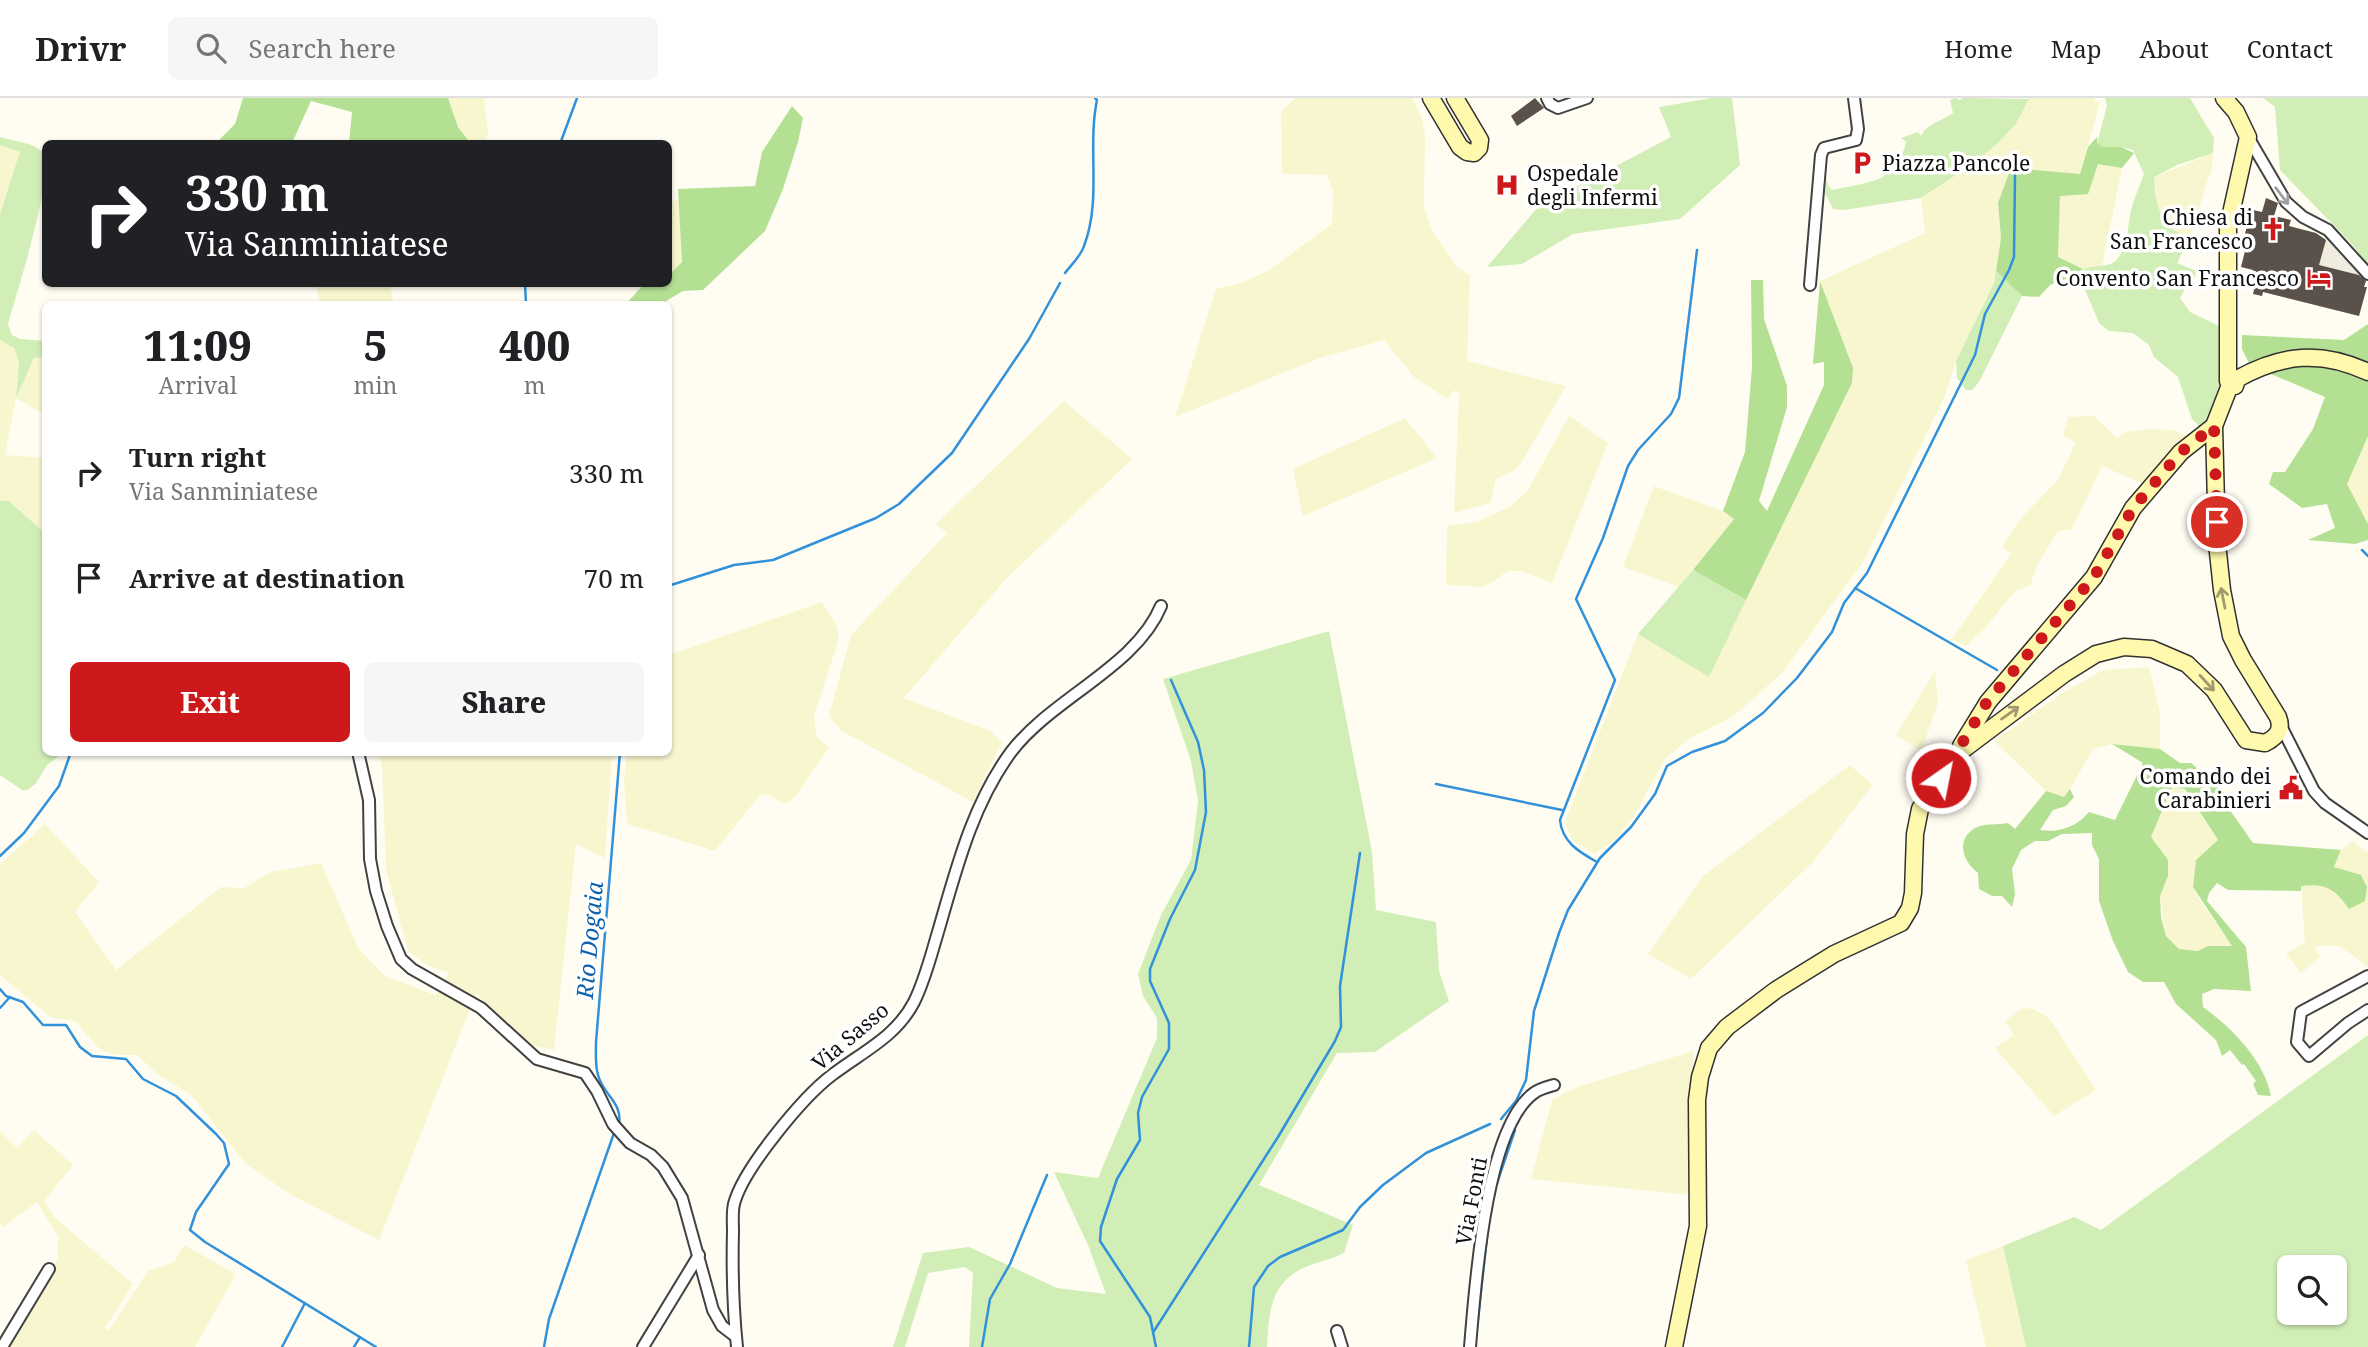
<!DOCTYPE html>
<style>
:root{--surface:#fff;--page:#f6f6f6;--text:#202124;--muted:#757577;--line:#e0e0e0;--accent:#cd191c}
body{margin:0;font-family:"Noto Serif",serif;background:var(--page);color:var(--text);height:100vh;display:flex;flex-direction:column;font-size:26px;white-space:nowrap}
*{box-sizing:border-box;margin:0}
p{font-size:23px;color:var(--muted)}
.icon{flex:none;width:38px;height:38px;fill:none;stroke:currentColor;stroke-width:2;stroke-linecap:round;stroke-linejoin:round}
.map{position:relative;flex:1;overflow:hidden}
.panel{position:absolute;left:42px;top:203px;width:630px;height:455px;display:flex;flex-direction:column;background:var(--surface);border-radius:10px;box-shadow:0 2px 5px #0004}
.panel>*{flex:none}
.banner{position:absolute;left:42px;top:42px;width:630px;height:147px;border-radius:10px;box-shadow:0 2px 5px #0004;background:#202124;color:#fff;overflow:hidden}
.fabs{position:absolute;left:2277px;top:1157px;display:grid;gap:14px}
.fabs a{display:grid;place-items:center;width:70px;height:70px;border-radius:10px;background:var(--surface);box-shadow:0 2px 5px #0004;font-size:35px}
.pin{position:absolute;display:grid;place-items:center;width:60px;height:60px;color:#fff;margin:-30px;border:4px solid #fff;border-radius:50%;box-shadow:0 2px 7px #0007}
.me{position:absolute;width:77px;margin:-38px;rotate:33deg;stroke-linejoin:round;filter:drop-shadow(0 0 5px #0008)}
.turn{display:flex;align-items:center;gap:24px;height:147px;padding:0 28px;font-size:32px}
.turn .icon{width:91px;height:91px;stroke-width:2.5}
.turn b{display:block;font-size:49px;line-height:60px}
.eta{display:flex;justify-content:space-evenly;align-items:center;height:119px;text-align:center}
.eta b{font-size:42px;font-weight:800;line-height:49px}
.cta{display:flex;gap:14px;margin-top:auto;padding:14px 28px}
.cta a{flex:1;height:80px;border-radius:10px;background:var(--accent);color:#fff;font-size:28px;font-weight:800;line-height:80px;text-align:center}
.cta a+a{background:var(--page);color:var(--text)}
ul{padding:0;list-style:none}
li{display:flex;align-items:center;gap:21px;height:105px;padding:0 28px}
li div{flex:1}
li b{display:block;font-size:26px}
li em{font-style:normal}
header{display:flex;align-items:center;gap:42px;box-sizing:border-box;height:98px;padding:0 35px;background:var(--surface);border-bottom:2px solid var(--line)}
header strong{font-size:33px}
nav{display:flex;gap:38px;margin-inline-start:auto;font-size:24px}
.search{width:490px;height:63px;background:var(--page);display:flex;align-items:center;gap:18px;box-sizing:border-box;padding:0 24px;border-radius:10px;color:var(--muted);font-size:26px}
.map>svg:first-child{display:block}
.farmland{fill:#f8f6ce}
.green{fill:#d2eeb7;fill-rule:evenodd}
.forest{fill:#b4e094;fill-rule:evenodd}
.plaza{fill:#f1edde}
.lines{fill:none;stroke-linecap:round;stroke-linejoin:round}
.stream{stroke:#3191da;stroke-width:2.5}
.building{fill:#59514a}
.street-casing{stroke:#424242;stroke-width:14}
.secondary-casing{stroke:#313131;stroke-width:19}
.street{stroke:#fff;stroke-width:10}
.secondary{stroke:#fff9ad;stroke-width:16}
.oneway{stroke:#9f9f9f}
.oneway2{stroke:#9f9b6e}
.route{stroke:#cd191c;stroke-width:12;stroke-dasharray:0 21.6}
.labels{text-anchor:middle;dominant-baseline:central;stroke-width:7;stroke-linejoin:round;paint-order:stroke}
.poi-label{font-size:21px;fill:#0f0f0f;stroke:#fff;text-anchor:end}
.street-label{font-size:21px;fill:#0f0f0f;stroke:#fff}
.water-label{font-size:23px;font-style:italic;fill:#0c62ae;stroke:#fff}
</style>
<header>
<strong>Drivr</strong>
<div class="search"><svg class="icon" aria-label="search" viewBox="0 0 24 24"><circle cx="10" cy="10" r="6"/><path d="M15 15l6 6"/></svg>Search here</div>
<nav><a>Home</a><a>Map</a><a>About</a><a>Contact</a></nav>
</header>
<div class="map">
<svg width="2368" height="1249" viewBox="0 0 2368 1249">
<rect width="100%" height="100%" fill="#fffdf2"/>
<g class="farmland">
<path d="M448,0H484L488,36L485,45L468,43L458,29Z"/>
<path d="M1295,0H1412L1422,20L1425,37L1424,110L1432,133L1458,170L1470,177L1467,263L1566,288L1523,362L1515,372L1496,381L1490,405L1454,415L1459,296L1455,292L1447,301L1414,279L1384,242L1320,260L1175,319L1216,191L1238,186L1268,173L1332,126L1333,94L1327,77L1282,76L1281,14Z"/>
<path d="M2029,0H2095V4H2100L2080,76L1998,105L2001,140L1994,185L1956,263L1945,298L1865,461L1782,575L1734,618L1690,640L1665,661L1634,718L1615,742L1595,756L1573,743L1565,724L1638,536L1709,578L1852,285L1853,270L1820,183L1925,135L1921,100L1971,67L1997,46L2015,27Z"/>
<path d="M0,47L21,53L0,116Z"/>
<path d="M2213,55L2212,69L2190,138L2178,136L2159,114L2154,79Z"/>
<path d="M2098,66L2122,70L2102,168L2083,171L2058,160L2060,98Z"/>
<path d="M679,102L682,164L669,177V103Z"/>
<path d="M316,186H389L394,206H320Z"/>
<path d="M0,242L14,250L19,263L16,297L34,260L45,259V317L16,300L5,357L45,360V435L10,403H0Z"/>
<path d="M1064,303L1132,361L1005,482L904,600L990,633L1002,644L973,704L840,632L829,618L851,537L947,435L936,426Z"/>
<path d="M1569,318L1608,345L1552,485L1521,473H1508L1484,489L1446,487L1447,428L1477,424L1511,408L1528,392Z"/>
<path d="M2094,318L2117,340L2125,334L2151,331L2172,332L2185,337L2189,342L2141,385L2102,368L2072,431L2058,433L2036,469L2030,488L2015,493L1985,530L1966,548L1952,541L2011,456L2002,449L2020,421L2057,383L2076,345L2063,337L2068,319Z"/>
<path d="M1405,320L1437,360L1303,418L1293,371Z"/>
<path d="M2368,338V426L2347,386Z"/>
<path d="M1654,388L1723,413L1734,421L1679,489L1623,469Z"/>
<path d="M822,504L838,530V543L814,618L817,639L829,649L795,699L789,704L783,705L767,696L760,697L715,753L627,726L624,684L627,655L668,654L669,557Z"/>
<path d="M2149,569L2160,615V651L2112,646L2093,651L2065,700L2049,696L1994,643L2064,594L2103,572Z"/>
<path d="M1935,573L1938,605L1921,653L1896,637Z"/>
<path d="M377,655H612L605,760L576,746L554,952L534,948L476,896L379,1142L293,1098L246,1066L191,997L157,976L137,957H117L101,953L75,923L50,919L0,877V766L45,726L99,784L75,814L116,872L221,789L244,790L271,774L321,765L358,850L385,878L435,897L449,875L427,867L408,853L386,771L382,666Z"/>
<path d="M1850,667L1873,687L1812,765L1691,881L1648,856L1703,778Z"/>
<path d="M2172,689L2184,691L2218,743L2196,762L2193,789L2198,800L2233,849L2208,848L2198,853L2178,851L2166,838L2160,798L2168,778L2151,739Z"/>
<path d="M2353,743L2368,755V869L2340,848H2315L2320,859L2301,875L2286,856L2305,844L2301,788L2322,786L2337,794L2334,769L2341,752Z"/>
<path d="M2022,910L2033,911L2050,921L2096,992L2054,1018L1995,950L2014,937L2005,923Z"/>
<path d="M1693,953L1691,1097L1531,1081L1552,1002L1577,989Z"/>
<path d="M34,1032L73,1067L44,1103L55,1120L133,1186L105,1230L109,1232L148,1173L174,1164L184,1147L236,1176L195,1249H8L46,1186L58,1159V1138L37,1104L3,1129L0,1126V1033L17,1050Z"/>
<path d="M2003,1148L2026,1249H1986L1966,1162Z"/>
</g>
<g class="green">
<path d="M1712,0H1732L1740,67L1680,121L1573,136L1522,166L1487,169L1538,109L1671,39L1659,9Z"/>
<path d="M1955,0L1960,2L1963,0L2029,1L2015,27L1997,46L1971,67L1921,100L1844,112L1833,111L1825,95L1827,79L1828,87L1832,92C1869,84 1897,85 1906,44L1901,40L1918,34L1921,38C1926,26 1942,23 1953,15L1950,2Z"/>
<path d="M2105,0H2190L2214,40L2213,55L2177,67L2154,79C2156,105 2159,133 2190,138L2177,165L2196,173L2192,191L2186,189L2180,200L2190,214L2221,229C2221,267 2226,299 2202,331L2192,321L2178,279L2154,259L2149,247L2133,235L2109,233L2099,225L2078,175C2089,164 2109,173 2118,160C2128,148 2127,133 2130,118C2132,104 2139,90 2144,76L2133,52L2121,49L2103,50L2097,45L2107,8Z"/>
<path d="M2263,0H2368V167L2351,145L2280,72L2275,9Z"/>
<path d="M0,39C12,43 39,45 44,57C54,79 16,197 8,226L12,237L20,241L45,243V259L34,260L16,300L19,264L14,250L0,242V116L20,54L0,47Z"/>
<path d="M1996,173L2022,198L1979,284L1972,292H1966L1957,280L1956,263L1994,185Z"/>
<path d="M0,403H9L45,435L46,654L63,655L47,667L36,685L28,692H22L0,677Z"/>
<path d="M1693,472L1746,502L1709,579L1638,536Z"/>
<path d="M1329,533L1372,754L1376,812L1436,824L1439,873L1449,903L1375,954L1337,955L1259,1087L1353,1127L1344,1155C1333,1161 1320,1163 1308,1168C1270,1183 1269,1214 1267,1249H969L973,1175L965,1169L928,1175L905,1249H893L923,1155L969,1149L1057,1190L1106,1196L1088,1147L1054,1074L1098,1080L1157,940V920L1143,898L1138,876L1161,817L1191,762L1198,703L1191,663L1163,581Z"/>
<path d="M2368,937V1249H2026L2003,1148L2074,1119L2101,1132ZM2289,1169H2334V1214H2289Z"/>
</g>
<g class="forest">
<path d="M243,0H448L458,29L468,42L484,45H349L352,14L311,3L292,45H216L235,26Z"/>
<path d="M792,8L803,20L798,44L783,91L765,133L703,192L683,193L661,206H626L644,186H668L669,177L682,164L678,91L755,88L762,54Z"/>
<path d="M2097,39V45L2103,49H2121L2134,55L2122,70L2098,66L2088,96L2060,98L2058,159L2083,171L2068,180L2050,187L2039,199L2022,198L1996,173L2001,140L1998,105L2011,70L2080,76L2088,49Z"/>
<path d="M1751,182H1763L1764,221L1787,288V309L1759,403L1767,413L1824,287V264L1813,266L1820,183L1853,270L1852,285L1746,502L1693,472L1734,421L1723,413L1745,354L1752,269Z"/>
<path d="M2368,226V338L2347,386L2368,426V442L2355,446L2308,442L2335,430L2327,406L2302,410L2269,386L2273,374H2285L2313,331L2325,299L2250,267L2242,251V237L2344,242Z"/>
<path d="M2112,646L2160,651L2180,665H2191L2222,692V701L2253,745L2341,752L2334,769L2361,777L2367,789L2365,803L2349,811C2335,791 2326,785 2301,788V793L2228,792L2217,785L2209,795L2207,803L2246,849L2251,893L2214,891L2202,896L2203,909C2232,930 2264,962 2271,998L2258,997L2253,986L2256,983L2244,966L2242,967L2230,952L2222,958L2216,942L2176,906L2164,884H2143L2128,874L2113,843L2099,803V761L2092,747V735L2062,736L2048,743H2035L2021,752L2012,771L2015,796L2012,809L2002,798H1992L1979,791L1978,775C1963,764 1955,742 1975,730C1983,725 1999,727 2008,725L2015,731L2046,693L2064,699L2070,691L2074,699L2066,708L2053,712L2040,732C2060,735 2076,729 2089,714L2115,722L2143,665ZM2172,689L2185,691L2218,742L2196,762L2193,789L2232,848H2208L2198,853L2179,851L2166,838L2161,819L2160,798L2168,778V762L2151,739Z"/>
</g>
<path class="plaza" d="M2335,132L2350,147L2366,168L2367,179L2319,167L2327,138Z"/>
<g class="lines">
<g class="stream">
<path d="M560,46L577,0"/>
<path d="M1065,175C1071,167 1081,158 1084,148C1102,101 1087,50 1097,2L1095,0"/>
<path d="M525,186L526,206"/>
<path d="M2362,452L2368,458"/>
<path d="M668,488L734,467L773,462L876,420L899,406L952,355L1029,241L1060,185"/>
<path d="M1855,490L1997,572"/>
<path d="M1436,686L1562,712"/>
<path d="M0,758L24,735L59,688L71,654"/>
<path d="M1597,764C1579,754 1562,744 1560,722L1615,582L1576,501L1603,440L1628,368L1638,352L1671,316L1679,300L1697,152"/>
<path d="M0,891L6,898L23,904L43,927H66L80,949L92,958L126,961L143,981L176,998L216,1036L224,1045L229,1066L196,1114L190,1132L205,1144L376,1249"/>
<path d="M0,910L10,899"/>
<path d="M1501,1021L1516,1003L1526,982L1534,913L1559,835L1568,812L1600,760L1631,729L1655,696L1667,668L1692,654L1725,643L1763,615L1797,580L1832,534L1844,505L1867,475L1975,257L1985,216L2009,172L2014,159L2015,77"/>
<path d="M619,1027C623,1004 603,997 598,977C595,967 596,955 596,944L620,654"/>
<path d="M1497,1085L1515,1032"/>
<path d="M1154,1233L1278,1039L1335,943L1341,929L1340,888L1360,755"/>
<path d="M282,1249L305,1205"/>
<path d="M354,1249L360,1239"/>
<path d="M544,1249L549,1221L614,1035"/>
<path d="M982,1249L990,1201L1010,1166L1047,1077"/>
<path d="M1156,1249L1150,1219L1100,1143L1101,1129L1117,1081L1140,1042L1138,1015L1142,999L1169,951V925L1150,883V871L1170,821L1195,772L1206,714L1204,672L1198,644L1171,582"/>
<path d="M1249,1249L1254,1189L1268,1168L1280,1159L1343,1132L1360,1109L1383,1087L1426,1055L1490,1026"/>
<path d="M1475,1249L1488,1129"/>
</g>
</g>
<g class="building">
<path d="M1535,0L1544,10L1517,28L1511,18Z"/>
<path d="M2266,100L2278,105L2274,118L2291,122L2289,128L2316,135L2326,142L2319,167L2359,177L2366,183L2364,189H2367L2359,218L2263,194L2262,198L2253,196L2257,179L2251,178L2253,172L2241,169L2249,137L2245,136L2249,119H2251L2253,112L2262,114Z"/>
</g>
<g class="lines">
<g class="street-casing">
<g id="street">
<path d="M1547,0L1550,6L1558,10L1587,0"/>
<path d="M2248,39L2286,104L2303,119L2328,132L2368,176"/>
<path d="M1810,187L1821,57L1824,50L1856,42L1858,31L1854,0"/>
<path d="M2281,628L2314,693L2325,705L2368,735"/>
<path d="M358,654L369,702L370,761L376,793L387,828L401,861L412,871L481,910L537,961L585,975L597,993L613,1026L630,1045L651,1057L663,1069L682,1100L713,1212L722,1228L735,1238"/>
<path d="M2368,878L2301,914L2297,944L2309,958L2348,925L2368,912"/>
<path d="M1337,1233L1342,1249"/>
<path d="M2,1249L49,1171"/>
<path d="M643,1249L699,1157"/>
<path d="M737,1249C733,1210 732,1172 733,1133C733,1125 732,1114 734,1106C743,1071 803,999 832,977C862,954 896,939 914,904C925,882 931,857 938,834C956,772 972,707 1011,654C1052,600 1136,569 1161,508"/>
<path d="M1470,1249C1475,1191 1485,1030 1534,995C1539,991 1547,989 1554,987"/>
</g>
</g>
<g class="secondary-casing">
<g id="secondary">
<path d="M1431,0L1460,49L1467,54L1474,55L1479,50L1480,42L1455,0"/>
<path d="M2230,287L2235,288L2237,281C2282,256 2321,252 2368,274"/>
<path d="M1961,648L1988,604L2094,479L2133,410L2181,354L2214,328"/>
<path d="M1674,1249L1698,1128L1697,1002L1700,979L1709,950L1727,929L1776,892L1834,856L1901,825L1910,810L1913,795L1915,736L1920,711L1956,657L2064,576L2096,556L2124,549L2152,551L2187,566L2214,592L2246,642L2265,645C2277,639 2283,632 2278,619L2243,562L2231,538L2222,492L2217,445L2214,328L2230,287L2228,283V129L2248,39L2236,14L2224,0"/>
</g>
</g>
<use href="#street" class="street"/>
<use href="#secondary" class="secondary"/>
</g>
<defs><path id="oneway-shaft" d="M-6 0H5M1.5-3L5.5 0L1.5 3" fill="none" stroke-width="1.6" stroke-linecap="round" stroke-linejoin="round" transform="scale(1.75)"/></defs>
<use class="oneway" href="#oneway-shaft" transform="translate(2282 98) rotate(53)"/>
<g class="oneway2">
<use href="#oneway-shaft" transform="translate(2223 500) rotate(-101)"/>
<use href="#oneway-shaft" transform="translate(2207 585) rotate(48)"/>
<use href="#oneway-shaft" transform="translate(2010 615) rotate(-35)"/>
</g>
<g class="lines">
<path class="route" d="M1941,680L1987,604L2094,479L2133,410L2181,354L2214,328L2217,424"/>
</g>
<defs>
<g id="parking-bare" transform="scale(1.89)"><path d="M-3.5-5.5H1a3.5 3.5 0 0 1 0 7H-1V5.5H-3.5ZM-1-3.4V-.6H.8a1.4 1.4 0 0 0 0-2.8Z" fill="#cd191c" stroke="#fff" stroke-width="2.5" paint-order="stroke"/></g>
<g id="hospital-bare" transform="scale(1.89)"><path d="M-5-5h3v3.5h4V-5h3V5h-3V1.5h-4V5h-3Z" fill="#cd191c" stroke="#fff" stroke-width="2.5" paint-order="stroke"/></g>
<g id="church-bare" transform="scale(1.89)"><path d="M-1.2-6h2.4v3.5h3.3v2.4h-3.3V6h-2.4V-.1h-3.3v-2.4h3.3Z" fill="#cd191c" stroke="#fff" stroke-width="2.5" paint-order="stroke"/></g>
<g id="hotel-bare" transform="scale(1.89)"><path d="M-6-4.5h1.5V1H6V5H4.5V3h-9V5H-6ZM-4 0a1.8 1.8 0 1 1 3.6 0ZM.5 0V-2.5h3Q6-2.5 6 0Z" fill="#cd191c" stroke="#fff" stroke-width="2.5" paint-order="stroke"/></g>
<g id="civic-bare" transform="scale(1.89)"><path d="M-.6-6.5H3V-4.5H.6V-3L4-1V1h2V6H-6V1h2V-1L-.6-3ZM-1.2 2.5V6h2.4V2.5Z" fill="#cd191c" stroke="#fff" stroke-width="2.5" paint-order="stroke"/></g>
</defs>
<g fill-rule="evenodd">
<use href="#parking-bare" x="1862" y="65"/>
<use href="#hospital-bare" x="1507" y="87"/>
<use href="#church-bare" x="2273" y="131"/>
<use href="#hotel-bare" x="2319" y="180"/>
<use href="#civic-bare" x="2291" y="690"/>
</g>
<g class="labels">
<g class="poi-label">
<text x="1882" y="65" text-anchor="start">Piazza Pancole</text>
<text x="1527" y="75" text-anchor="start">Ospedale<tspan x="1527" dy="24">degli Infermi</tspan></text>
<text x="2253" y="119">Chiesa di<tspan x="2253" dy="24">San Francesco</tspan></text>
<text x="2299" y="180">Convento San Francesco</text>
<text x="2271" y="678">Comando dei<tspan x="2271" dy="24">Carabinieri</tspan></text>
</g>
<g class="street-label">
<text transform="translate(850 938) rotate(-40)">Via Sasso</text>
<text transform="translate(1471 1103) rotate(-79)">Via Fonti</text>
</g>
<g class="water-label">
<text transform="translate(589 842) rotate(-85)">Rio Dogaia</text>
</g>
</g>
</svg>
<div class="fabs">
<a><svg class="icon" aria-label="search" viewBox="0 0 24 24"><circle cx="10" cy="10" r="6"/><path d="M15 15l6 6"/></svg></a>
</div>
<div class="pin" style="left:2217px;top:424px;background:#d93025"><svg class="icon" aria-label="arrive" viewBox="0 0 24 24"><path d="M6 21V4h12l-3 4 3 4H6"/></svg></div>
<svg class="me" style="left:1941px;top:680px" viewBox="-20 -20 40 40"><circle r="17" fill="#cd191c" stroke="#fff" stroke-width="3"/><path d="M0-11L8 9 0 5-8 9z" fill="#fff"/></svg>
<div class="banner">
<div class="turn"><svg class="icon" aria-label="right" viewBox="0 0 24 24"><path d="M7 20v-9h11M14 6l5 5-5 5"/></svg><div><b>330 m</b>Via Sanminiatese</div></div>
</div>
<section class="panel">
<div class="eta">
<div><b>11:09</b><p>Arrival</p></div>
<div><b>5</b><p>min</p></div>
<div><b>400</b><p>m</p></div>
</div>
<ul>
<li><svg class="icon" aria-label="right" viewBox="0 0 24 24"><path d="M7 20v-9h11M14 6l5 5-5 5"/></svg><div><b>Turn right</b><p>Via Sanminiatese</p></div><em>330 m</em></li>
<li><svg class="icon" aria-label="arrive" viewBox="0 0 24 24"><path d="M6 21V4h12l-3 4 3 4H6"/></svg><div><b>Arrive at destination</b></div><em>70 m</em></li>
</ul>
<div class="cta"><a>Exit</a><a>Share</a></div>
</section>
</div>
